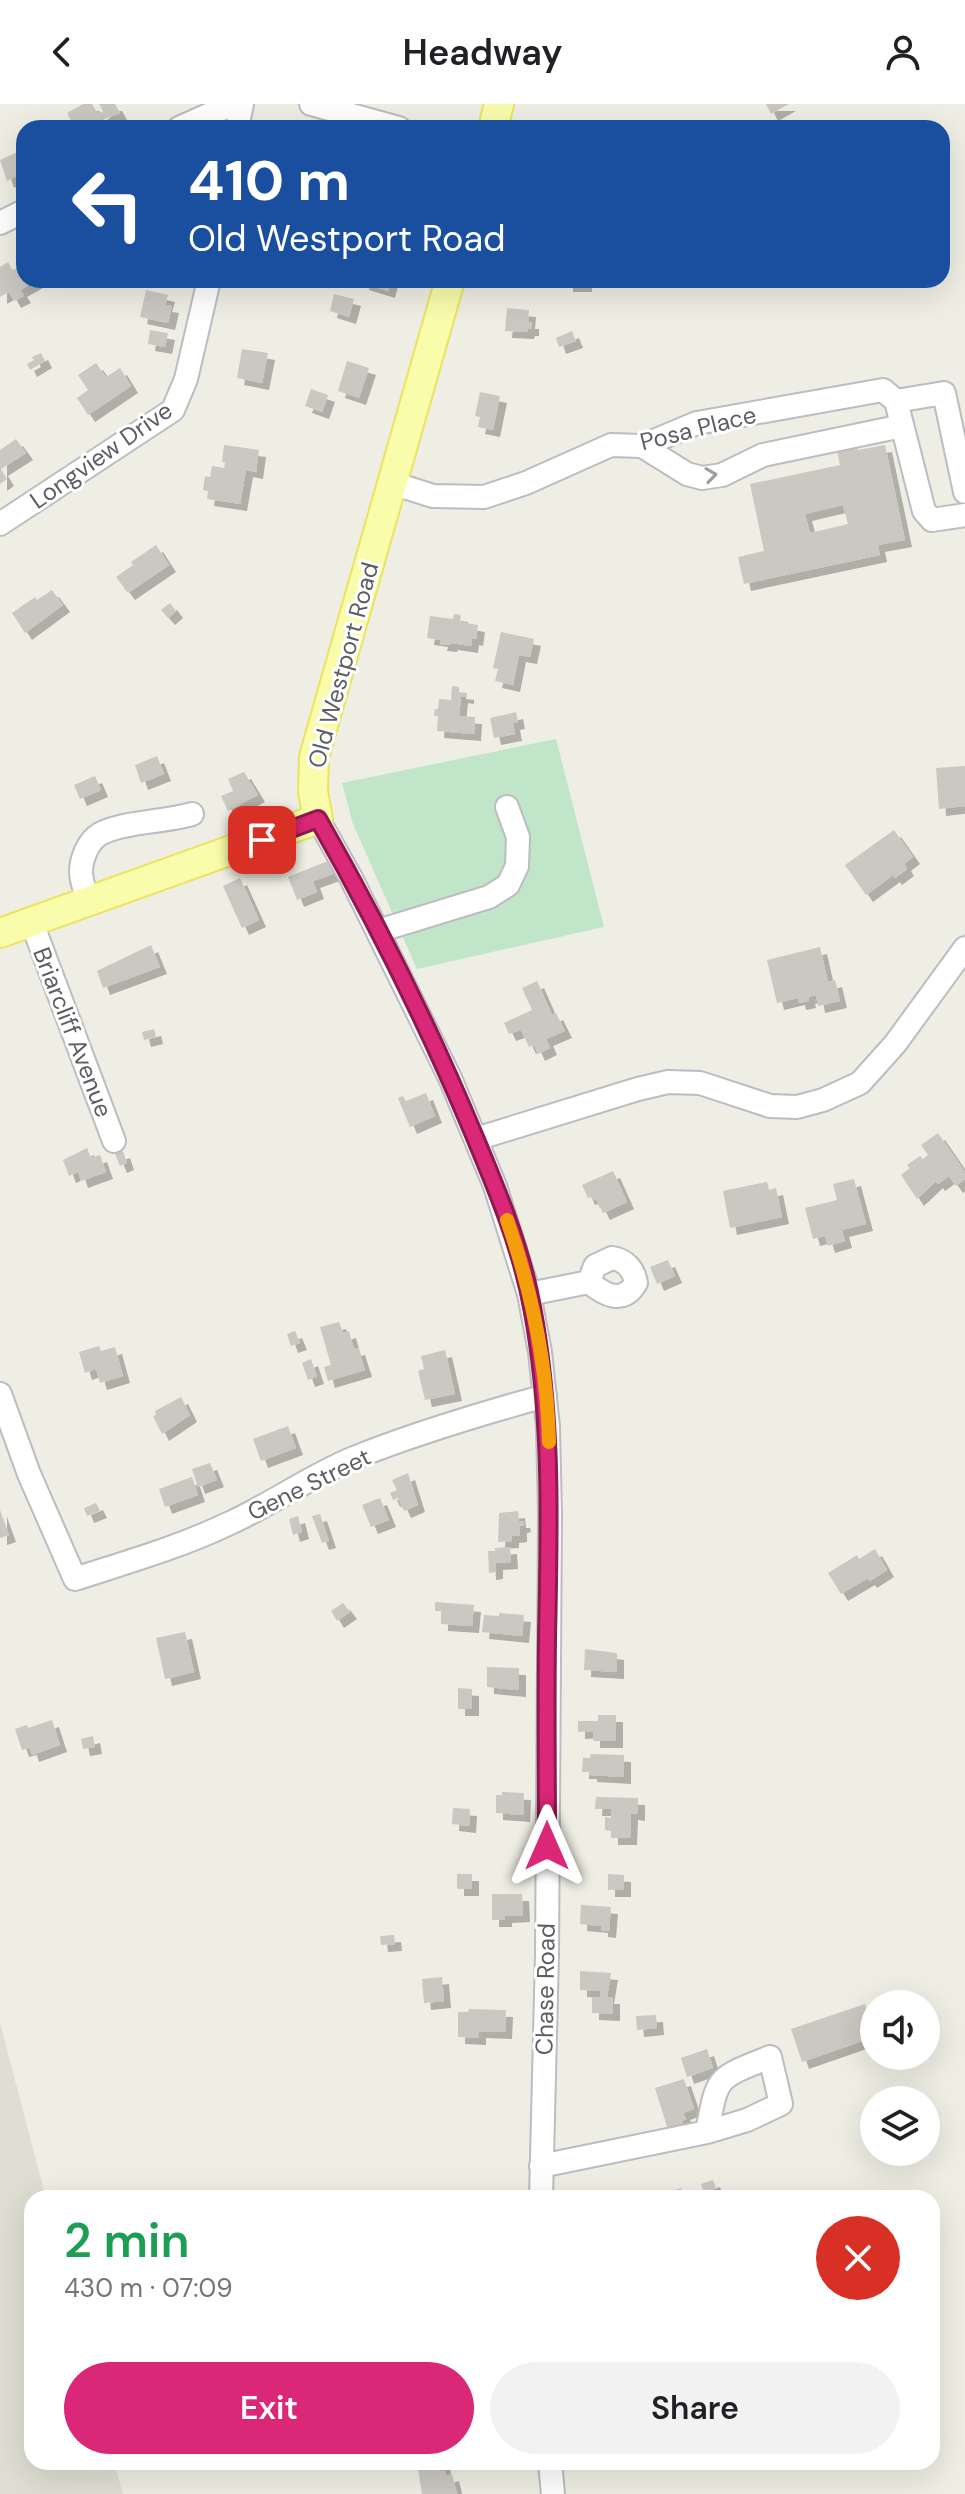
<!DOCTYPE html>
<meta charset="utf-8">
<style>
:root{--surface:#fff;--page:#f2f2f2;--text:#202124;--muted:#757577;--accent:#db2777}
body{margin:0;font-family:"DM Sans",sans-serif;background:var(--page);color:var(--text);height:100vh;display:flex;flex-direction:column;font-size:30px;white-space:nowrap}
*{box-sizing:border-box;margin:0}
p{font-size:26px;color:var(--muted)}
.icon{flex:none;width:44px;height:44px;fill:none;stroke:currentColor;stroke-width:2;stroke-linecap:round;stroke-linejoin:round}
.map{position:relative;flex:1;overflow:hidden}
.sheet{position:absolute;left:24px;top:2086px;width:916px;height:280px;display:flex;flex-direction:column;background:var(--surface);border-radius:24px;box-shadow:0 8px 32px #0002}
.sheet>*{flex:none}
.hud{position:absolute;left:16px;top:16px;width:934px;height:168px;border-radius:24px;box-shadow:0 8px 32px #0002;background:#1a4fa0;color:#fff;overflow:hidden}
.controls{position:absolute;left:860px;top:1886px;display:grid;gap:16px}
.controls a{display:grid;place-items:center;width:80px;height:80px;border-radius:50%;background:var(--surface);box-shadow:0 8px 32px #0002;font-size:40px}
.pin{position:absolute;display:grid;place-items:center;width:68px;height:68px;color:#fff;margin:-34px;border-radius:16px;box-shadow:0 4px 12px #0006}
.me{position:absolute;width:88px;margin:-44px;rotate:0deg;stroke-linejoin:round;filter:drop-shadow(0 0 6px #0008)}
.turn{display:flex;align-items:center;gap:28px;height:168px;padding:0 40px;font-size:36px}
.turn .icon{width:104px;height:104px;stroke-width:2.5}
.turn b{display:block;font-size:56px;line-height:68px}
.round{display:grid;place-items:center;flex:none;width:84px;height:84px;border-radius:42px;background:var(--page)}
.summary{display:flex;align-items:center;justify-content:space-between;height:136px;padding:0 40px}
h1{font-size:48px;font-weight:600;line-height:60px;color:#1e9e55}
.cta{display:flex;gap:16px;margin-top:auto;padding:16px 40px}
.cta a{flex:1;height:92px;border-radius:48px;background:var(--accent);color:#fff;font-size:32px;font-weight:600;line-height:92px;text-align:center}
.cta a+a{background:var(--page);color:var(--text)}
header{display:flex;justify-content:space-between;align-items:center;height:104px;padding:0 40px;background:var(--surface);font-size:36px;font-weight:600}
.map>svg:first-child{display:block}
.education{fill:#deded2}
.green{fill:#c1e5c9}
.building{fill:#cac8c1;fill-rule:evenodd;filter:url(#shadow)}
.lines{fill:none;stroke-linecap:round;stroke-linejoin:round}
.minor-casing{stroke:#bcbcc2;stroke-width:26}
.major-casing{stroke:#ede35f;stroke-width:32}
.minor{stroke:#fff;stroke-width:22}
.major{stroke:#f9fcab;stroke-width:28}
.oneway{stroke:#9d9ea2}
.route-casing{stroke:#8e194d;stroke-width:20}
.route{stroke:#db2777;stroke-width:14}
.slow{stroke:#f59e0b;stroke-width:14}
.labels{text-anchor:middle;dominant-baseline:central;stroke-width:6;stroke-linejoin:round;paint-order:stroke}
.street-label{font-size:24px;fill:#5c5e64;stroke:#fff}
</style>
<header><svg class="icon" aria-label="back" viewBox="0 0 24 24"><path d="M15 5l-7 7 7 7"/></svg>Headway<svg class="icon" aria-label="person" viewBox="0 0 24 24"><circle cx="12" cy="8" r="4"/><path d="M4 21q1-7 8-7t8 7"/></svg></header>
<div class="map">
<svg width="965" height="2390" viewBox="0 0 965 2390">
<defs>
<filter id="shadow"><feDropShadow dx="7" dy="7" stdDeviation="0" flood-color="#0004"/></filter>
</defs>
<rect width="100%" height="100%" fill="#eeeee4"/>
<path class="education" d="M0,1919L46,2094H32V2358H114L123,2390H0Z"/>
<path class="green" d="M556,635L604,823L417,865L353,720L342,679Z"/>
<g class="building">
<path d="M83,0H92L98,10L103,7L99,0H115L120,9L102,16L106,24H75L67,9Z"/>
<path d="M766,0H789L771,10Z"/>
<path d="M24,45V68L7,77L0,56Z"/>
<path d="M8,158L13,167L24,160V176H38L20,186L24,192L14,197L9,188L0,193V163Z"/>
<path d="M363,176H391L388,187L362,179Z"/>
<rect x="566" y="176" width="19" height="5"/>
<path d="M146,186L168,191L165,201L172,202L168,219L140,213Z"/>
<path d="M334,190L354,195L349,213L330,207Z"/>
<path d="M507,204L529,206L528,218H532V225H528L527,228L505,227Z"/>
<path d="M150,226L168,229L165,243L148,240Z"/>
<path d="M572,227L576,237L559,243L556,234Z"/>
<path d="M242,245L268,249L262,279L237,274Z"/>
<path d="M41,249L45,257L30,266L27,260L34,256L32,253Z"/>
<path d="M347,257L369,264L359,294L338,287Z"/>
<path d="M96,259L106,273L120,264L131,282L88,311L77,294L88,286L78,271Z"/>
<path d="M311,285L328,291L322,308L305,302Z"/>
<path d="M480,288L500,292L493,326L478,323L480,313L475,312Z"/>
<path d="M16,335L26,349L1,365L7,375L0,380V346Z"/>
<path d="M224,341L259,346L256,368L246,366L240,400L207,395L208,387L203,386L205,372L210,373L212,362L224,364L225,358H222Z"/>
<path d="M885,341L905,436L878,441L880,451L744,480L738,453L764,447L750,380L840,361L837,347L857,342L858,346ZM843,401L848,420L810,429L805,410Z"/>
<path d="M156,441L169,461L128,489L116,473L133,461L131,458Z"/>
<path d="M52,486L63,501L25,529L12,509L35,493L37,496Z"/>
<path d="M170,499L176,507L168,514L161,506Z"/>
<path d="M454,510L461,511L460,518L478,521L476,535L472,534L471,542L451,539L450,541L440,540L441,536L427,534L430,512L453,515Z"/>
<path d="M501,528L534,535L530,553L519,551L513,581L495,577L498,565L493,564Z"/>
<path d="M452,582L459,583V588L467,589V593L461,592L459,612L475,613L474,630L437,627L438,612H434L435,605H438L439,595L451,596Z"/>
<path d="M516,608L518,618L513,619L515,630L494,634L490,614Z"/>
<path d="M157,652L164,670L141,679L135,661Z"/>
<path d="M965,662V702L939,705L936,664Z"/>
<path d="M244,668L258,691L228,707L221,692L233,687L228,675Z"/>
<path d="M95,672L101,686L80,695L74,681Z"/>
<path d="M894,726L913,753L904,760L907,765L895,774L893,771L866,791L845,761Z"/>
<path d="M328,757L333,770L313,777L317,788L297,796L288,773Z"/>
<path d="M240,774L259,816L242,824L223,782Z"/>
<path d="M151,841L160,863L103,884L97,867Z"/>
<path d="M820,843L828,878L835,876L840,897L818,902L816,891L808,893L809,897L799,899L798,894L777,899L767,856Z"/>
<path d="M537,877L552,911L556,909L565,927L546,935L550,944L538,950L534,941L529,943L521,926L509,930L504,919L532,906L522,884Z"/>
<path d="M154,925L156,933L144,936L142,928Z"/>
<path d="M426,989L435,1012L410,1023L398,994L403,992L406,997Z"/>
<path d="M938,1029L965,1068V1075L956,1082L949,1072L938,1080L936,1077L917,1095L901,1071L910,1064L907,1061L920,1052L923,1055L928,1051L921,1041Z"/>
<path d="M87,1044L91,1054L100,1051L106,1068L81,1077L78,1068L69,1072L63,1056Z"/>
<path d="M123,1047L127,1059L120,1062L115,1050Z"/>
<path d="M613,1067L627,1098L603,1109L596,1095L593,1097L591,1093L588,1094L582,1081Z"/>
<path d="M854,1075L866,1120L842,1126L845,1137L828,1142L825,1132L813,1135L805,1104L837,1096L833,1080Z"/>
<path d="M767,1078L769,1086L776,1084L782,1113L730,1124L723,1087Z"/>
<path d="M668,1156L675,1172L657,1180L650,1163Z"/>
<path d="M339,1218L343,1229L349,1227L354,1245L358,1244L365,1266L328,1277L324,1263L331,1261L320,1223Z"/>
<path d="M295,1227L300,1239L291,1242L287,1230Z"/>
<path d="M99,1242L101,1247L115,1243L123,1272L100,1279L96,1265L85,1269L79,1248Z"/>
<path d="M445,1246L455,1290L425,1296L418,1267L424,1265L421,1252Z"/>
<path d="M311,1255L317,1273L308,1276L302,1259Z"/>
<path d="M181,1293L190,1311L162,1330L153,1312L156,1311L155,1307Z"/>
<path d="M288,1322L296,1344L261,1357L253,1335Z"/>
<path d="M210,1359L217,1376L198,1383L192,1365Z"/>
<path d="M408,1369L418,1401L404,1407L398,1394L393,1396L390,1389L397,1386L392,1376Z"/>
<path d="M192,1373L198,1391L165,1403L159,1385Z"/>
<path d="M380,1394L389,1416L371,1423L362,1401Z"/>
<path d="M96,1399L100,1407L87,1412L84,1404Z"/>
<path d="M0,1406L9,1431L0,1434Z"/>
<path d="M518,1407L519,1417H523L524,1421L520,1422V1431L512,1432V1437L498,1438L499,1409Z"/>
<path d="M320,1410L329,1437L322,1439L312,1412Z"/>
<path d="M298,1412L302,1428L293,1431L289,1415Z"/>
<path d="M510,1443L511,1458L496,1459V1468L489,1469L488,1447H495V1444Z"/>
<path d="M875,1445L887,1466L870,1477L868,1474L841,1490L828,1469L857,1451L859,1455Z"/>
<path d="M435,1498L474,1501L472,1522L441,1520V1507H435Z"/>
<path d="M343,1499L350,1508L337,1517L331,1507Z"/>
<path d="M499,1509L524,1511L522,1532L482,1528L484,1511L499,1512Z"/>
<path d="M185,1528L194,1568L165,1575L156,1534Z"/>
<path d="M585,1545L617,1549V1568L584,1566Z"/>
<path d="M487,1563L519,1564V1586L487,1583Z"/>
<path d="M458,1584L472,1585V1605H458Z"/>
<path d="M598,1611H616V1637H593V1627L578,1628V1617H598Z"/>
<path d="M52,1616L60,1641L32,1651L30,1644L22,1646L15,1625L27,1621L28,1624Z"/>
<path d="M93,1632L95,1643L83,1645L81,1635Z"/>
<path d="M591,1650L624,1651V1673L590,1671V1668H582L583,1654H590Z"/>
<path d="M502,1688L524,1689L523,1711L496,1709V1691H502Z"/>
<path d="M596,1693L638,1694V1710L631,1709L630,1734H611V1727L605,1726V1713L611,1714V1705H595Z"/>
<path d="M453,1704L470,1705L469,1722L452,1720Z"/>
<rect x="457" y="1770" width="15" height="15"/>
<path d="M608,1770L624,1771V1786H608Z"/>
<path d="M492,1790H522L523,1811L505,1812V1816H492Z"/>
<path d="M581,1801L611,1803L609,1827L601,1826V1822L580,1820Z"/>
<path d="M394,1831L395,1840L381,1841L380,1832Z"/>
<path d="M580,1867L611,1869L607,1893H613V1910L592,1909V1893H600L601,1887L580,1886Z"/>
<path d="M442,1873L444,1897L424,1899L422,1875Z"/>
<path d="M865,1900L874,1933L802,1958L791,1925Z"/>
<path d="M469,1905L506,1906L505,1928L479,1927V1934L458,1933V1908H468Z"/>
<path d="M656,1911L657,1924L637,1926L636,1912Z"/>
<path d="M707,1945L713,1964L687,1973L681,1954Z"/>
<path d="M684,1975L694,2005L683,2009L686,2015L682,2017L684,2025L669,2029L655,1984Z"/>
<path d="M713,2076L716,2084L704,2088L701,2080Z"/>
<path d="M681,2084L684,2094H663L662,2090Z"/>
<path d="M417,2358H443L446,2372L452,2370L457,2390H422Z"/>
</g>
<g class="lines">
<g class="minor-casing">
<g id="minor">
<path d="M311,0L399,24"/>
<path d="M179,24L233,0"/>
<path d="M237,24L242,0"/>
<path d="M0,119L24,107"/>
<path d="M896,297L944,289L965,388"/>
<path d="M642,342L687,370L702,374L722,371L763,351L902,322"/>
<path d="M392,379L433,392L484,393L526,379L611,341L642,342L697,319L883,286L896,297L924,407L932,416L965,411"/>
<path d="M0,420L173,306L186,275L209,176"/>
<path d="M318,715L351,774L450,974L495,1082L529,1190L540,1248L548,1323L550,1410L547,1850L541,2094"/>
<path d="M89,798C86,789 81,778 81,768C81,755 88,737 100,730C121,718 166,718 192,710"/>
<path d="M32,819L114,1037"/>
<path d="M378,827L489,793L508,781L517,762L518,733L507,703"/>
<path d="M476,1035L638,985L668,978L700,979L770,1002L797,1003L823,996L860,979L895,940L965,844"/>
<path d="M529,1190L589,1178C604,1191 623,1201 636,1179C634,1166 626,1156 612,1154L595,1162L589,1178"/>
<path d="M0,1290L29,1370L75,1475C127,1458 180,1443 230,1419C272,1400 310,1372 354,1354C416,1329 480,1310 545,1292"/>
<path d="M541,2062L707,2028C718,1970 716,1975 770,1953L781,2000L747,2016L707,2028"/>
<path d="M550,2358L553,2390"/>
</g>
</g>
<g class="major-casing">
<g id="major">
<path d="M493,24L499,0"/>
<path d="M0,829L318,715L313,688L314,653L450,176"/>
</g>
</g>
<use href="#minor" class="minor"/>
<use href="#major" class="major"/>
</g>
<defs><path id="oneway-chevron" d="M-2-3.5L2.5 0L-2 3.5" fill="none" stroke-width="1.6" stroke-linecap="round" stroke-linejoin="round" transform="scale(2)"/></defs>
<use class="oneway" href="#oneway-chevron" transform="translate(711 371) rotate(-8)"/>
<g class="lines">
<g class="route-casing">
<path id="route" d="M262,736L318,715C376,817 429,923 474,1031C497,1086 521,1143 532,1203C553,1313 549,1424 547,1535C546,1604 547,1673 547,1742"/>
</g>
<use href="#route" class="route"/>
<path class="slow" d="M507,1116C532,1187 547,1263 549,1338"/>
</g>
<g class="labels">
<g class="street-label">
<text transform="translate(698 324) rotate(-14)">Posa Place</text>
<text transform="translate(101 351) rotate(-35)">Longview Drive</text>
<text transform="translate(343 561) rotate(-75)">Old Westport Road</text>
<text transform="translate(73 928) rotate(69)">Briarcliff Avenue</text>
<text transform="translate(309 1380) rotate(-26)">Gene Street</text>
<text transform="translate(545 1885) rotate(-89)">Chase Road</text>
</g>
</g>
</svg>
<div class="controls">
<a><svg class="icon" aria-label="sound" viewBox="0 0 24 24"><path d="M4 9h4l5-4v14l-5-4H4zM17 9q2 3 0 6"/></svg></a>
<a><svg class="icon" aria-label="layers" viewBox="0 0 24 24"><path d="M12 4l9 5-9 5-9-5zM3 14l9 5 9-5"/></svg></a>
</div>
<div class="pin" style="left:262px;top:736px;background:#d93025"><svg class="icon" aria-label="arrive" viewBox="0 0 24 24"><path d="M6 21V4h12l-3 4 3 4H6"/></svg></div>
<svg class="me" style="left:547px;top:1742px" viewBox="-20 -20 40 40"><path d="M0-17L14 15 0 8-14 15z" fill="#db2777" stroke="#fff" stroke-width="4"/></svg>
<div class="hud">
<div class="turn"><svg class="icon" aria-label="left" viewBox="0 0 24 24"><path d="M17 20v-9H6M10 6l-5 5 5 5"/></svg><div><b>410 m</b>Old Westport Road</div></div>
</div>
<section class="sheet">
<div class="summary"><div><h1>2 min</h1><p>430 m · 07:09</p></div><a class="round" style="background:#d93025;color:#fff"><svg class="icon" aria-label="close" viewBox="0 0 24 24"><path d="M6 6l12 12M18 6L6 18"/></svg></a></div>
<div class="cta"><a>Exit</a><a>Share</a></div>
</section>
</div>
